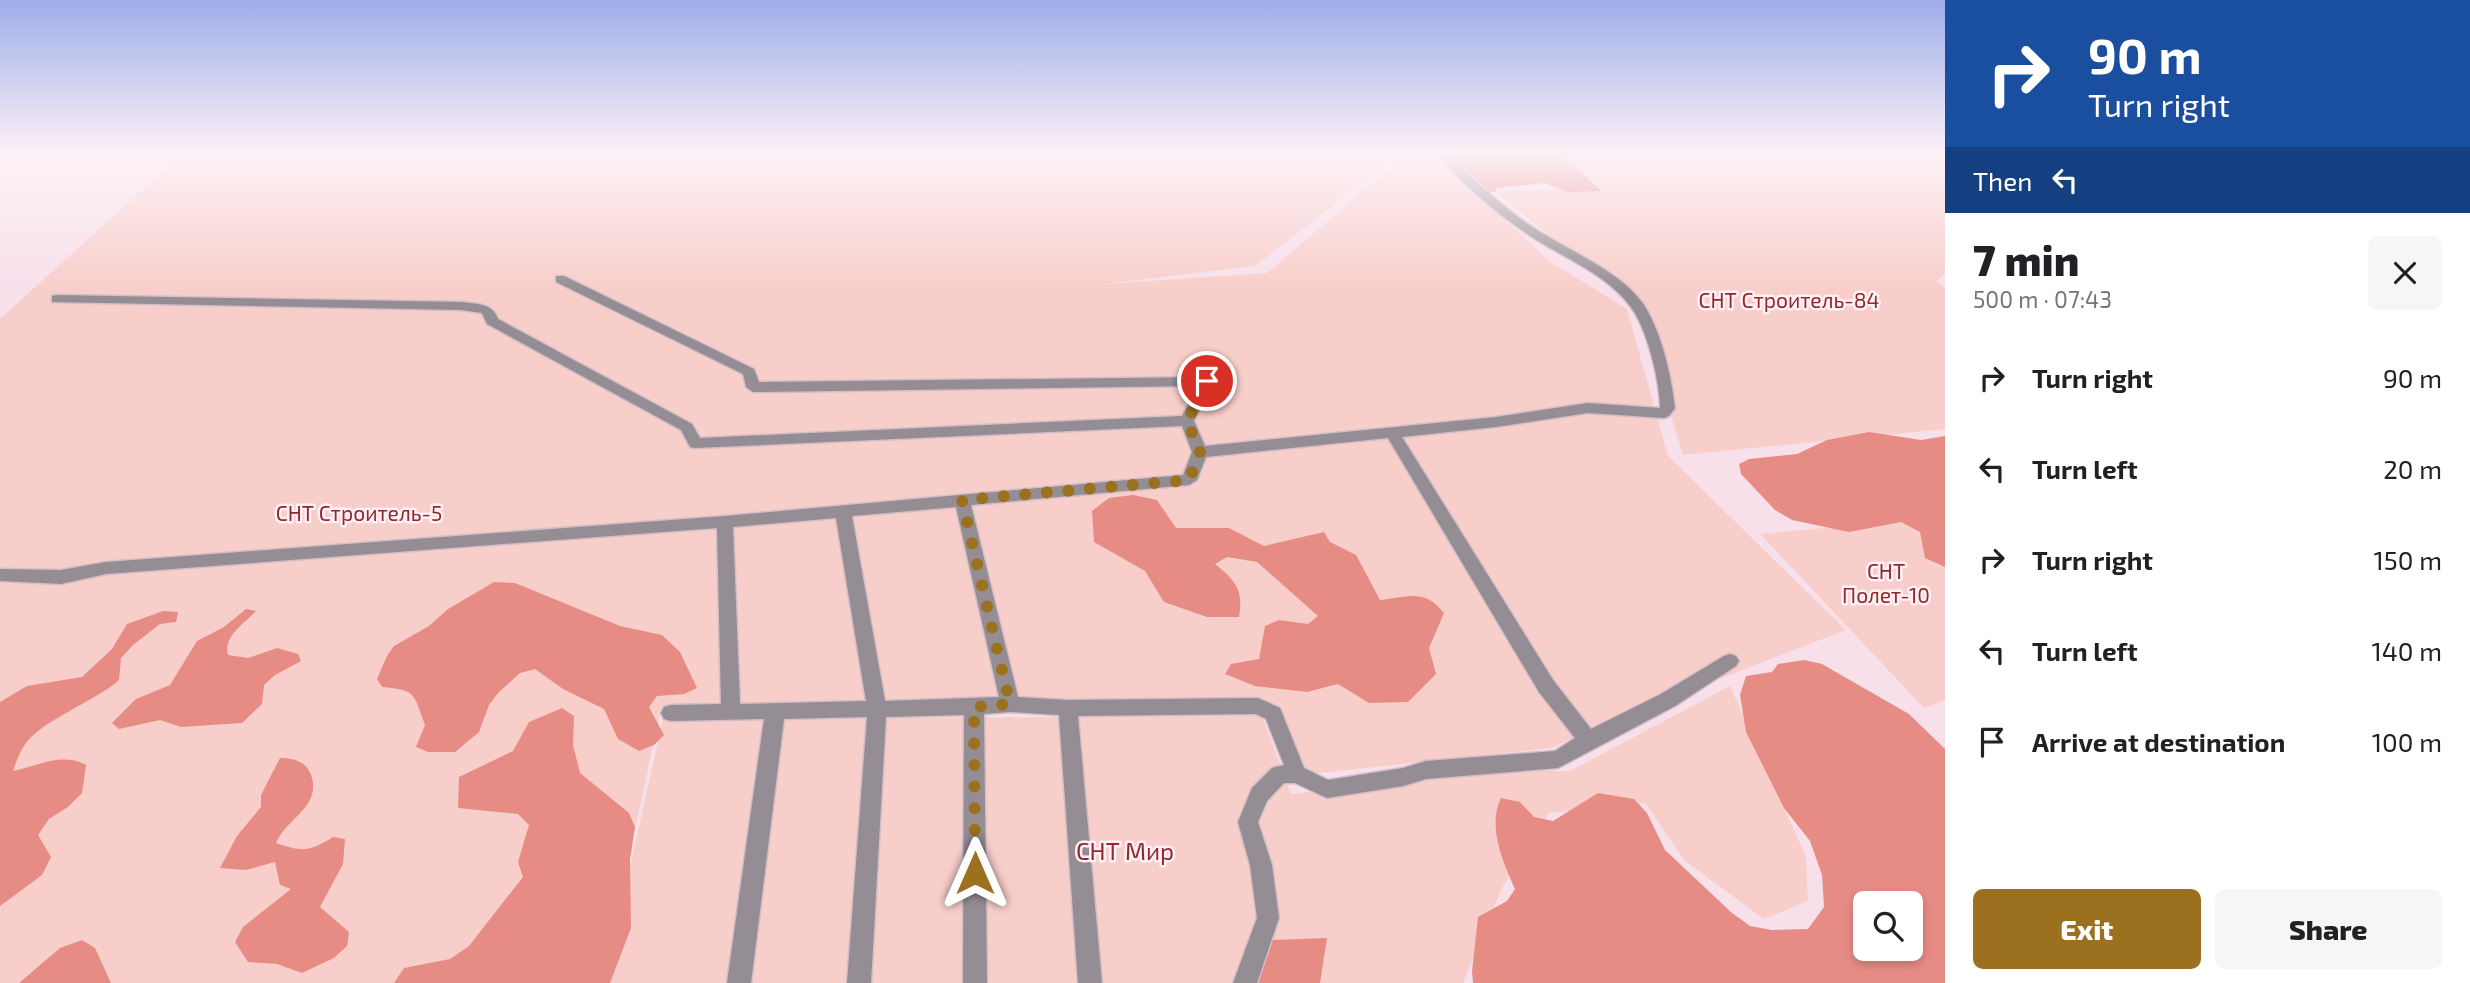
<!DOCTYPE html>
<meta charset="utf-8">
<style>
:root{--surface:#fff;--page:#f6f6f6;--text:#202124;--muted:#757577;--accent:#9b711f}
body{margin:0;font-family:"Exo 2",sans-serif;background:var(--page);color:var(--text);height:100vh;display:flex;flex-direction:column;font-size:26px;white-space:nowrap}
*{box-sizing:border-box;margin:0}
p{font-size:23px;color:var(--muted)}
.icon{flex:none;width:38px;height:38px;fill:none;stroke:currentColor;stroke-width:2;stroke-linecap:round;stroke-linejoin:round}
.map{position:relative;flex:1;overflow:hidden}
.sheet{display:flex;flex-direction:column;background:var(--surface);width:525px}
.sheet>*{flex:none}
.top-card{background:#1a4fa0;color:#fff;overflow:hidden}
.buttons{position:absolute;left:1853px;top:891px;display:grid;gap:14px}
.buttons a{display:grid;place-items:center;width:70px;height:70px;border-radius:10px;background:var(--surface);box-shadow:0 4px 10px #0003;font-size:35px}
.pin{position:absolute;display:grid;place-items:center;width:60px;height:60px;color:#fff;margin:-30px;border:4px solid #fff;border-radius:50%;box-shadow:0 2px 7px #0007}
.me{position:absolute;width:77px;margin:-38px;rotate:0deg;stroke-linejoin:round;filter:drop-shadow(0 0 5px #0008)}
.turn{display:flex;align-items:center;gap:24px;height:147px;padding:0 28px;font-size:32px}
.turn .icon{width:91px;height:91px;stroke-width:2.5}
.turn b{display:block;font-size:49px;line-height:60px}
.then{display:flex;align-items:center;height:66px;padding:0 28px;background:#0003;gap:14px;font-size:26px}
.round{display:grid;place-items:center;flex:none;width:74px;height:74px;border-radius:10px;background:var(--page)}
.headline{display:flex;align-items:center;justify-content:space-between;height:119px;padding:0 28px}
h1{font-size:42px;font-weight:800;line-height:52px}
.cta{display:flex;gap:14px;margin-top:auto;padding:14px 28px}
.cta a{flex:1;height:80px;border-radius:10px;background:var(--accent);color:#fff;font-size:28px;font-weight:800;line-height:80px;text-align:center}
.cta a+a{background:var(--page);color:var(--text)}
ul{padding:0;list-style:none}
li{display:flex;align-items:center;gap:21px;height:91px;padding:0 28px}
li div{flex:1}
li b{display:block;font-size:26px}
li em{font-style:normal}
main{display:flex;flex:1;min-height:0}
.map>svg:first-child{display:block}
.green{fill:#f8ceca}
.forest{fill:#e78c85;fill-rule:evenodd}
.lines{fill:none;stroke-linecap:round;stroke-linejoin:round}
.minor-casing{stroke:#d3bec7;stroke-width:3}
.minor{fill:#958d94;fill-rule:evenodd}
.route{stroke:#9b711f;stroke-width:12;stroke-dasharray:0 21.6}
.labels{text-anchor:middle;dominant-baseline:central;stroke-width:5;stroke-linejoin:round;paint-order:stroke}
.park-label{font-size:21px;fill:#932828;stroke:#fff0f7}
.near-park-label{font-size:24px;fill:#932828;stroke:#fff0f7}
</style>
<main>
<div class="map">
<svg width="1945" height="983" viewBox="0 0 1945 983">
<rect width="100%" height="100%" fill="#f8e0eb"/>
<g class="green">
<path d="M183,153H1400L1255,266L1103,284L1267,273L1408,153H1433L1549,261L1627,309L1668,456L1846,630L1593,728L1552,748L1310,774L1270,705L1029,698L661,708L602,983H0V319Z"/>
<path d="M1557,153H1945V274L1936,281L1945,288V429L1683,455L1638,307L1496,192L1598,187Z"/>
<path d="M1945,517V700L1924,708L1760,534Z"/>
<path d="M1730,686L1806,857L1808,901L1764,919L1684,860L1645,803L1549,813L1502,888L1463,983H604L663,719L1262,716L1291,794L1482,771H1570Z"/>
</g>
<g class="forest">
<path d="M1449,153H1561L1601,191L1568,192L1545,183L1496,188V192H1488Z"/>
<path d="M1869,432L1921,440L1945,436V567L1925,558L1920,532L1901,522L1849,532L1792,520L1775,510L1741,474L1739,464L1749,459L1797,454L1827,440Z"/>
<path d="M1133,495L1157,500L1176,528H1229L1264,546L1324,532L1330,542L1356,555L1380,600C1407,597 1425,588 1444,613L1429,648L1436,674L1408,702L1369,703L1338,684L1307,692L1255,686L1225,674L1231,664L1259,659L1265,626L1279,620L1308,624L1318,616L1257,562L1227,557L1215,564C1235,580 1244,590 1239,617H1207L1164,602L1145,571L1094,542L1092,511L1109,498Z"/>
<path d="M494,582L515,583L620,626L662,635L680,652L697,688L684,694L657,696L649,707L664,735L654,745L639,751L618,739L604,709L563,689L535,669L520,673L498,693L489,705L479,732L455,752H428L416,747L425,725C413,693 417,690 382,687L377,679L387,656L394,646L429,626L448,609Z"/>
<path d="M246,609L256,611C244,624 223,636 228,655L248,658L277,648L298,654L301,661L275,675L264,685L262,704L242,723L181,727L160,720L119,729L112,723L136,699L170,685L197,641L224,627Z"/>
<path d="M163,611L178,612L176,622L160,624L133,645L121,658L119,680C96,701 38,722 24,746C19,753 16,763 13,771C37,766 62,752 86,765L82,793L68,807L49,819L38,835L51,857L42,875L0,906V702L27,686L82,677L112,649L127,624Z"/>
<path d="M1804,660L1822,664L1909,714L1945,749V983H1473L1472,971L1478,917L1507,901L1515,889C1503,862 1487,827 1501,798L1520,802L1534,817L1553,821L1598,793L1634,799L1647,813L1665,850L1732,913L1750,926L1772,930L1808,929L1824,907L1822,875L1810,841L1784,808L1746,732L1740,695L1746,676L1772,672L1778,664ZM1866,903H1911V948H1866Z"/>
<path d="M562,708L574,716L573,745L580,773L629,813L635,827L630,860L631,928L610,983H394L404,968L450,959L469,946L523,877L518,862L529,825L518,814L458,808L459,777L513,751L529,722Z"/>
<path d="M280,758C293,758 306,761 311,775C322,807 287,817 276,843C302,852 309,852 333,837L345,839L343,864L320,907L349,932L347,946L334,958L302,973L277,964L248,962L235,942L243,927L291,889L280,885L275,862L246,870L220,868L237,836L261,807V795Z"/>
<path d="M1327,938L1320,983H1255L1271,940Z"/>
<path d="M82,940L95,948L111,983H19L60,948Z"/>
</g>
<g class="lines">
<g class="minor-casing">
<path id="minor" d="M1437,153H1448C1475,181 1502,207 1534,228C1567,250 1621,271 1644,305C1662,334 1671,375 1675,408L1669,416L1664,418L1588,413L1496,427L1402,437L1553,680L1591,729L1661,694L1724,656L1730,654L1736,656L1739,661L1736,666L1675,706L1558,768L1426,779L1403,786L1327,798L1295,783H1284L1267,801L1258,822L1272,865L1279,918L1257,983H1233L1257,918L1250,865L1238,822L1252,788L1272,768L1284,765L1266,719L1256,714L1078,716L1102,983H1078L1059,715L1010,712L984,714L987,983H963L964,715L886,717L871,983H847L867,717L784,719L751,983H727L764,719L671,721L664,719L661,713L664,707L671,705L721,704L717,528L106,574L61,584L0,581V569L61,570L106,562L725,516L1183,475L1192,452L1182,426L695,448L690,447L681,430L487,324L482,313L461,310L52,302V296L57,295L461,302C476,304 493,303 498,319L692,424L700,438L1182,416L1198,386L753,392L746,387L743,374L556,282V276H564L754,369L759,382L1207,377L1214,381L1194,421L1205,446L1496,417L1588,403L1660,408C1660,382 1647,327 1630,306C1608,276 1569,260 1538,241C1501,217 1465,188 1437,153ZM1388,438L1539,692L1575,738L1555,751L1426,761L1403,768L1328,780L1304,768L1280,708L1258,698L1068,700L1018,697L971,505L1189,485L1197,480L1206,457ZM956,507L999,697L885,701L852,516ZM836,518L866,701L740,704L733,527Z"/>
</g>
<use href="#minor" class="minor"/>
</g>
<linearGradient id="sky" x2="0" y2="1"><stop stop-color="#9faeea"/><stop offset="0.53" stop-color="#fcf1f6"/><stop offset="1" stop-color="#fcf1f6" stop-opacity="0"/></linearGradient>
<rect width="1945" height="291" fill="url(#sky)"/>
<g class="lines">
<path class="route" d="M975,873L974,707L1010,704L962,500L1189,480L1200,452L1187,421L1207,381"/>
</g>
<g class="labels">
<g class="park-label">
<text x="1789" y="299">СНТ Строитель-84</text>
<text x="359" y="512">СНТ Строитель-5</text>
<text x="1886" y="570">СНТ<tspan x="1886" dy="24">Полет-10</tspan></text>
</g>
<g class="near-park-label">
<text x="1125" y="850">СНТ Мир</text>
</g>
</g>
</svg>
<div class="buttons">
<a><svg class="icon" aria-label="search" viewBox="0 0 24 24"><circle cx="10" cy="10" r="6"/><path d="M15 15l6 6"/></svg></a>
</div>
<div class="pin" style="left:1207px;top:381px;background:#d93025"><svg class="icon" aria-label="arrive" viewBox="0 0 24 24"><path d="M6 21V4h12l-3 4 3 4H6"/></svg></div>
<svg class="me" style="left:975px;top:873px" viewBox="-20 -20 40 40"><path d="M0-17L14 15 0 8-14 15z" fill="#9b711f" stroke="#fff" stroke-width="4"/></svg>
</div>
<section class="sheet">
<div class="top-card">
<div class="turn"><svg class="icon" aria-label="right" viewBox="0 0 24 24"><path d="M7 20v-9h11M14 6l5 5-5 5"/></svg><div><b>90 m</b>Turn right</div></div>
<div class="then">Then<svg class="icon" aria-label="left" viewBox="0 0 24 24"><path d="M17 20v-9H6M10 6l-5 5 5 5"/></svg></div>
</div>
<div class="headline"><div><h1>7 min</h1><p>500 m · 07:43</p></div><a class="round"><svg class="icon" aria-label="close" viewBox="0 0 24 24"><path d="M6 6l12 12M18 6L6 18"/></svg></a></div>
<ul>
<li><svg class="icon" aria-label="right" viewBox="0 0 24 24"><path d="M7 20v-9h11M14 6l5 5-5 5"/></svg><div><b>Turn right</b></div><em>90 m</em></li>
<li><svg class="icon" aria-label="left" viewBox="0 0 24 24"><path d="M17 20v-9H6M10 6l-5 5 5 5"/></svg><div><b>Turn left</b></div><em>20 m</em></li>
<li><svg class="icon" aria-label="right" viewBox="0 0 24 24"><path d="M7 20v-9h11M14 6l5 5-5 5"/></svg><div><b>Turn right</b></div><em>150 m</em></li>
<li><svg class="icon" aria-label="left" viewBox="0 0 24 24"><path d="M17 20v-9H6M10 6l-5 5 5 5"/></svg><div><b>Turn left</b></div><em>140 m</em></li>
<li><svg class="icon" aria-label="arrive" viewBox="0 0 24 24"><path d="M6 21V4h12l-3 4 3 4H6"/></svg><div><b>Arrive at destination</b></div><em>100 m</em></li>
</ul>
<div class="cta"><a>Exit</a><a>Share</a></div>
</section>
</main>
